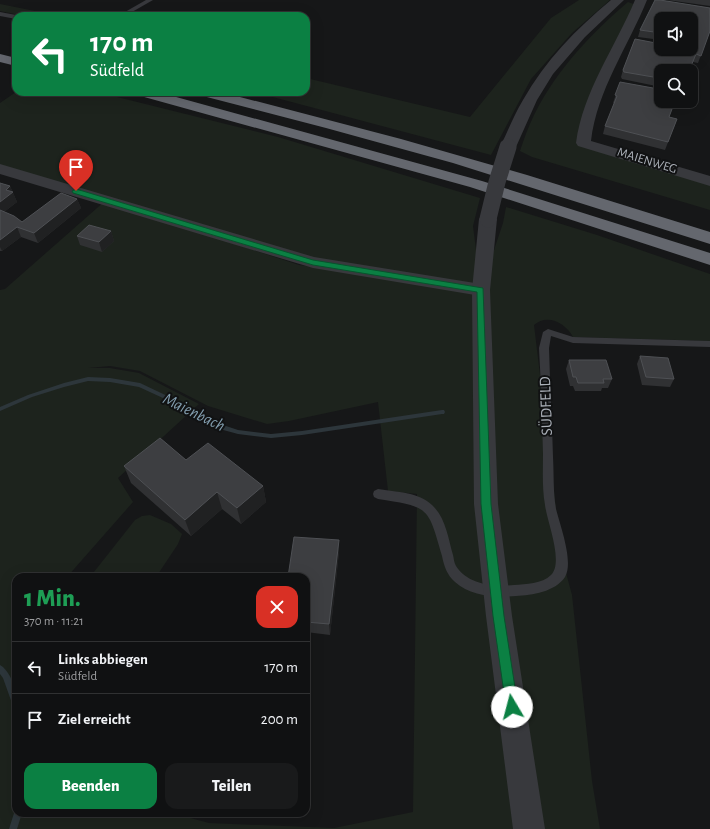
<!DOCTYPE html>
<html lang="de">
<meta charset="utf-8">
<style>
:root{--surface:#101112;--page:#191a1b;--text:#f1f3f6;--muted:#9c9d9f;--line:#303132;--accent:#0b8043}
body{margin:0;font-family:"Alegreya Sans",sans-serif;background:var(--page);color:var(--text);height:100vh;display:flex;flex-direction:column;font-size:15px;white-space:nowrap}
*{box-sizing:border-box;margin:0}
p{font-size:13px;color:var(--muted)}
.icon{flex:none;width:22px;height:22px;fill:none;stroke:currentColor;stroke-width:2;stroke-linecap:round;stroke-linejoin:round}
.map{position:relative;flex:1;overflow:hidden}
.details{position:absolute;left:12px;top:573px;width:298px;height:244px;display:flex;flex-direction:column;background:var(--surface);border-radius:12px;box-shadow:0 4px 16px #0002,0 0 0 1px var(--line)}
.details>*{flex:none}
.top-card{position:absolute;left:12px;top:12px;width:298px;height:84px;border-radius:12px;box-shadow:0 4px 16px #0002,0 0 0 1px var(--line);background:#0b8043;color:#fff;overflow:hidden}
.tools{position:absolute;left:654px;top:12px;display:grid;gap:8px}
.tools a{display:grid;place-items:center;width:44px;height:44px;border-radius:8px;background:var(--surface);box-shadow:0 4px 16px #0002,0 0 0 1px var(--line);font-size:20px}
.pin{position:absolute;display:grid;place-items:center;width:34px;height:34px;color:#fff;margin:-41px -17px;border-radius:50% 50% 50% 0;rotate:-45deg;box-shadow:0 0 4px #0007}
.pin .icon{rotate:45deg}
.me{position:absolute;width:44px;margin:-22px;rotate:352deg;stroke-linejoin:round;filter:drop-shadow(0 0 3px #0008)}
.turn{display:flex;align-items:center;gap:14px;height:84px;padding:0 12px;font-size:18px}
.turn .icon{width:52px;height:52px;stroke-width:2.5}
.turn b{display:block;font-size:28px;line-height:34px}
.round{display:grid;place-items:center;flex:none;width:42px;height:42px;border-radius:12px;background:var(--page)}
.summary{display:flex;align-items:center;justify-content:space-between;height:68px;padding:0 12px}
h1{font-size:24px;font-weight:800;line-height:30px;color:#1e9e55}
.primary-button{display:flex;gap:8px;margin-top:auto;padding:8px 12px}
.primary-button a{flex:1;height:46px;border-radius:12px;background:var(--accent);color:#fff;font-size:16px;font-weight:800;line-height:46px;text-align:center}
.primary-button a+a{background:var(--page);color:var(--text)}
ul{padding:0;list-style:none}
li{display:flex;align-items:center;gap:12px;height:52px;padding:0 12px;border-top:1px solid var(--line)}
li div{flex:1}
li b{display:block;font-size:15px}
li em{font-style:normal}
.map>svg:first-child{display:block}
.green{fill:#1d231d;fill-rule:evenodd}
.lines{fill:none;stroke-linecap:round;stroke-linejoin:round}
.stream{fill:#2d363b;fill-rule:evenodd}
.service{fill:#38393d;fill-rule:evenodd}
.minor{fill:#38393d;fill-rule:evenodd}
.tertiary{fill:#38393d;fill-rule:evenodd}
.motorway{fill:#64676e;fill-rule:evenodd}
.tertiary-bridge{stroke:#38393d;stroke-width:17}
.wall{fill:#303133}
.shaded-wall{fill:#202122}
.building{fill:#3d3e41;stroke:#4e5054}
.route{fill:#0b8043;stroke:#07532c}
.labels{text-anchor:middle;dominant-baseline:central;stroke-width:4;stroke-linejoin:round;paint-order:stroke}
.far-street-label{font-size:13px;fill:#aaafb7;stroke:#111213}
.street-label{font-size:16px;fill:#aaafb7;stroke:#111213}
.water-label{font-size:17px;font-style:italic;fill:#839eaf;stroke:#111213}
</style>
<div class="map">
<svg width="710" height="829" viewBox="0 0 710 829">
<rect width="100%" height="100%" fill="#161718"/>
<g class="green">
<path d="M579,0H610L572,33L531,79L491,155L254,92H306V78L470,117L551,18Z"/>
<path d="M628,2L639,6L583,142L710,181V210L532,157L520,151C523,142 526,133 530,124C551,76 588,36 628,2Z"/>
<path d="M0,4L60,16H24L0,11Z"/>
<path d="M16,92H97L278,137L480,198L473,226L481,289L503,223L506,207L597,235L710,274V341L573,337C566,323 547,313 534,325L562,558L572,595L592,781L600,829H0V290L5,289L105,201L299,265L467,288L315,259L0,165V103ZM110,366L140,371L208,406L267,424L289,421L378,402L388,491L417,494L413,812L334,828L209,823L172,813H16V577H67L133,502L118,478L199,404L139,373L110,368H88Z"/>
<path d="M150,515L171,524L182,534L178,544L156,577H90L135,520L142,516Z"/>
</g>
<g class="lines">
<g class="stream">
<path d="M88,377L110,378L140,383L180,402L220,424L238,430L271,434L302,431L442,410H444L445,412L444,414H442L302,435L271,438L238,434L216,428L176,404L139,387L110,382L88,381L64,387L32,397L0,411V407L28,395L64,383Z"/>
<path d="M0,665C8,669 15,685 16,693C17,697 16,702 16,707L13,706L3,678L0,674Z"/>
<path d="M15,810H16V813H22L17,829H9Z"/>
</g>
<g class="service">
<path d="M146,0H153L125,16H118Z"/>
<path d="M0,12L16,15L18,16H16V19L0,16Z"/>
<path d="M548,329L573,337L710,341V347L573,343L551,336L549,348C550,384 552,421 553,457C554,474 553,492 556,509C560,525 574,562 565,577C555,592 532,595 516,596C496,598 470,596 455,582C447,575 444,566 442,556C428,506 429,507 378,499L374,497L373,494L374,491L378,489C396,492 419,492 432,505C446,518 448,538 453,555C454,559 454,563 456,566C468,585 494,587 514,585C526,584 542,584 551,575C564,562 547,522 545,505C542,488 543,471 543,454C542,419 541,383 539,348L543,332Z"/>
</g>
<g class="minor">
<path d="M635,0H647C628,47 597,90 591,141L710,176V186L578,146L576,143C583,91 615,48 635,0Z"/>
<path d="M0,164L314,257L481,284L487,286L490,290L487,294L481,296L313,268L0,174Z"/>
</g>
<g class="tertiary">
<path d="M611,0H624L585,37L553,74L537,100L516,147L513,150L508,152L503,150L500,147C508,131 514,115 523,100C545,61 576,29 611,0Z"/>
<path d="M488,214L494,215L497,219L490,290L498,504L512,616L545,829H513L486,616L474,504L472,290L479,219L482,215Z"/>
</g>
<g class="motorway">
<path d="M0,54L16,58V66L0,62Z"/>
<path d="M135,92H158L482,181L710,253V265L470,187L137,95Z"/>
<path d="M197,92H221L401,139L527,175L710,232V244L453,163L326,128L199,95Z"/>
</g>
<path class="tertiary-bridge" d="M488,219L497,182L508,147"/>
</g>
<g class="wall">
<path d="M655,0H660L710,8V31L698,63L693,62L690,71H661V101H675L669,117L677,119L665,150L603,134L605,126L614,103H613L620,82L653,88L657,87L656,86L622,79L621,77L623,70L635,39L661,44V49H691V19H661V40L638,37L640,30Z"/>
<path d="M667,0H710V6Z"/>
<path d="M0,183L10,186L17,202L4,212L22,222L77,199L81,208L38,243L21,237L2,251H0Z"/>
<path d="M111,231L114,241L102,252L80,245L77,236Z"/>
<path d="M640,356L674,379L670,387L642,385L637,364Z"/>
<path d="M569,360L612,379L608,388H602L601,391H575L573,386H570L566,369Z"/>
<path d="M186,460L263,486L266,502L241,524L222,509L191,536L131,483L124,466Z"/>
<path d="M339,552L330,635L306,632V577Z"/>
</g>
<g class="shaded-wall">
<path d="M10,186L17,202L0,215V202L6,190Z"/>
<path d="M77,199L81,208L38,243L34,233Z"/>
<path d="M17,227L21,237L2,251L0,247V240Z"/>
<path d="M111,231L114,241L102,252L99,242Z"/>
<path d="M263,486L266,502L241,524L237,508Z"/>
<path d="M217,492L222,509L191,536L185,520Z"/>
<path d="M339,540V552L330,635L329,624Z"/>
</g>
<g class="building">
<path d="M655,0H660L710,8V31L701,56L696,54L689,71H661V82L659,78L624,72L623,70L635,39L661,44V49H691V19H661V33L640,30Z"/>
<path d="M620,82L653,88L659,87L661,84V101H675L669,117L677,119L668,142L605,126L617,96L615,95Z"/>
<path d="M0,183L10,186L6,190L13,192L0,202Z"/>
<path d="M61,193L77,199L34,233L17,227L0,240V210L14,216L22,222Z"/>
<path d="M89,225L111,231L99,242L77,236Z"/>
<path d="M640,356L668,358L674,379L646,377Z"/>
<path d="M569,360H606L612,379H603L604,383H578L576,377H573Z"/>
<path d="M160,438L186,460L208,443L263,486L237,508L217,492L185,520L124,466Z"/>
<path d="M294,537L339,540L329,624L306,622V577H288Z"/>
</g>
<path class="route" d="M76,189L313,260L483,288L491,504L504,616L518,707L516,711L512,713L507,711L506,707L493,616L481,504L477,292L313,265L73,193L72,191Z"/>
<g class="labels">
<g class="far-street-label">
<text transform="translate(647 161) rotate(17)">MAIENWEG</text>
</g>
<g class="street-label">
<text transform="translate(546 406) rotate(-92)">SÜDFELD</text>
</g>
<g class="water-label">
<text transform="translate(194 412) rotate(26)">Maienbach</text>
</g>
</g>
</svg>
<div class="tools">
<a><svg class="icon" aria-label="sound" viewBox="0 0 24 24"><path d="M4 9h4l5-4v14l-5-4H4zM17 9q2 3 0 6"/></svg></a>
<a><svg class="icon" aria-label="search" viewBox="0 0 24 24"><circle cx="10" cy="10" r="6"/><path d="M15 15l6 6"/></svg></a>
</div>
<div class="pin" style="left:76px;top:191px;background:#d93025"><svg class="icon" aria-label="arrive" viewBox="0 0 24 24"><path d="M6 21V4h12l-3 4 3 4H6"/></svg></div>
<svg class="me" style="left:512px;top:707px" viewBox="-20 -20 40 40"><circle r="19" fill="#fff"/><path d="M0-13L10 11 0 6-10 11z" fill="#0b8043"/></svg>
<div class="top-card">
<div class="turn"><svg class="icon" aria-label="left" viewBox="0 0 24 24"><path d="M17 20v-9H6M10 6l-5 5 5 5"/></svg><div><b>170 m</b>Südfeld</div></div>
</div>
<section class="details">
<div class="summary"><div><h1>1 Min.</h1><p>370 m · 11:21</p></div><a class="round" style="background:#d93025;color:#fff"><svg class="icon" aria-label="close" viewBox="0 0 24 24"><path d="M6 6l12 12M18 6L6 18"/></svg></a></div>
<ul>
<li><svg class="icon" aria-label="left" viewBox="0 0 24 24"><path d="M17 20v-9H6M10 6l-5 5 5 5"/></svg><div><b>Links abbiegen</b><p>Südfeld</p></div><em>170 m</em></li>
<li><svg class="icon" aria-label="arrive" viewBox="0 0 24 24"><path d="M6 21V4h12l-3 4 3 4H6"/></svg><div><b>Ziel erreicht</b></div><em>200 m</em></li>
</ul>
<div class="primary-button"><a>Beenden</a><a>Teilen</a></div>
</section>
</div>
